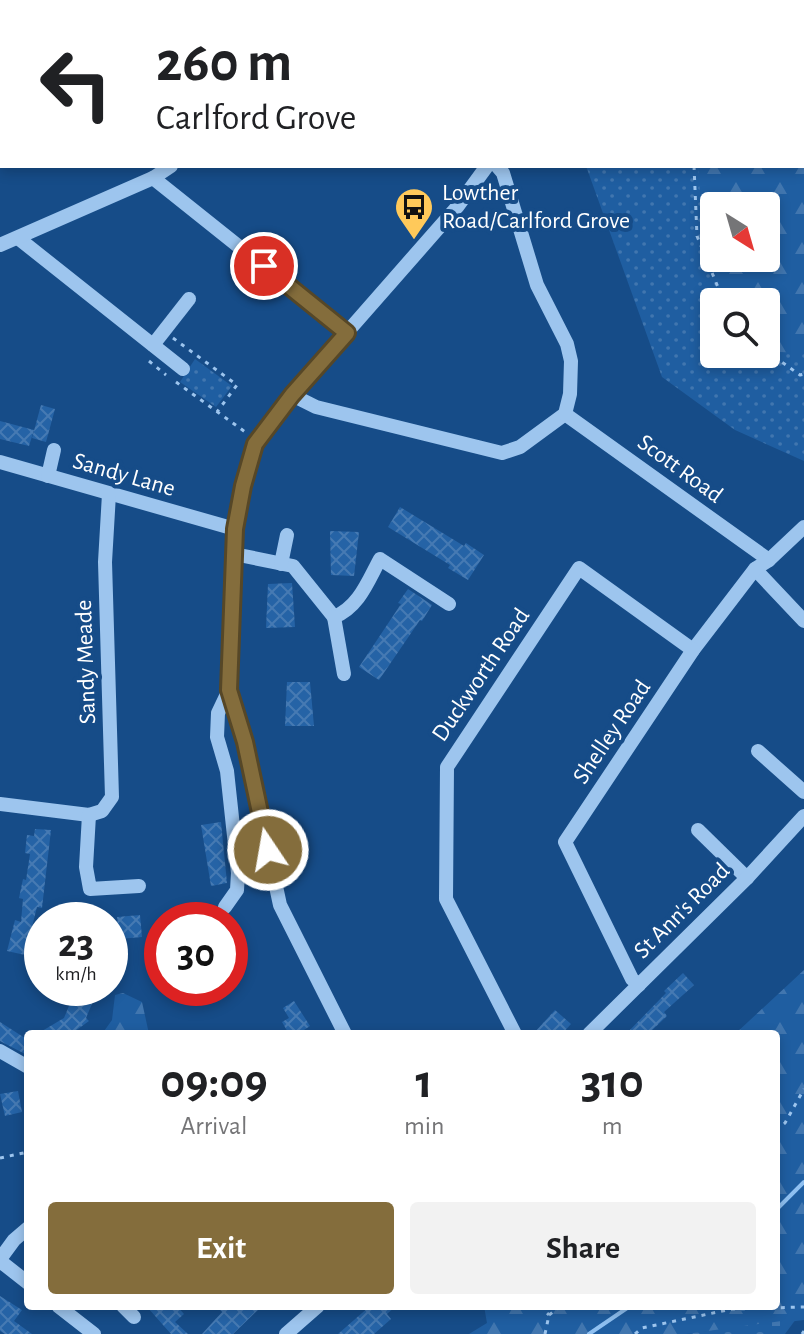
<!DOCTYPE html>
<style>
:root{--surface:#fff;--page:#f2f2f2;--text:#202124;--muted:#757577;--accent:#846d3c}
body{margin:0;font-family:"Alegreya Sans",sans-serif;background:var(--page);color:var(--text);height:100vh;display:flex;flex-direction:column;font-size:30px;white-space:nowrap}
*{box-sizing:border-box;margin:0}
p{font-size:26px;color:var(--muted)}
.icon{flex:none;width:44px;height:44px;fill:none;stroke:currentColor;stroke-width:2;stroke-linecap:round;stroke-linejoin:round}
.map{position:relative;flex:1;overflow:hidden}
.panel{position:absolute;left:24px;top:1030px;width:756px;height:280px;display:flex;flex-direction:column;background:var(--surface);border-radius:8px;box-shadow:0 4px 12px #0003}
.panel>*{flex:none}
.top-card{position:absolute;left:0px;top:0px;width:804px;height:168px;box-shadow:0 4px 12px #0003;background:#fff;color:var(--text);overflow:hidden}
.needle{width:52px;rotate:143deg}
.fabs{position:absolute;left:700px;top:192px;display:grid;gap:16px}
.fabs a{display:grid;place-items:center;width:80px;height:80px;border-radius:8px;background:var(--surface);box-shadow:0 4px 12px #0003;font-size:40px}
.speed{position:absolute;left:24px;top:902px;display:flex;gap:16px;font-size:40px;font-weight:700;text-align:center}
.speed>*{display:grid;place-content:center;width:104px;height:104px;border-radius:50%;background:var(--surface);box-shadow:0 4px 12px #0003;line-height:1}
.speed small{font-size:20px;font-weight:400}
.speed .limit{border:12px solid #d22;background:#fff;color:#111}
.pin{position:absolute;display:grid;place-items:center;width:68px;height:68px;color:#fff;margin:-34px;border:4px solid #fff;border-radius:50%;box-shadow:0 2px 8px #0007}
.me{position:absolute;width:88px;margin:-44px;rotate:348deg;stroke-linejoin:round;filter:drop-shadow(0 0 6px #0008)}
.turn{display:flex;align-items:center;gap:28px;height:168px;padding:0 24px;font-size:36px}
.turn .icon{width:104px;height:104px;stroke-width:2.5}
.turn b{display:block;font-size:56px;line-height:68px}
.eta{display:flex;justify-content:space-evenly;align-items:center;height:136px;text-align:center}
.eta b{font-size:48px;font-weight:600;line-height:56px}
.primary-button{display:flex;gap:16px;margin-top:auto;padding:16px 24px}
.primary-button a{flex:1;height:92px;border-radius:8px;background:var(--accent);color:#fff;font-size:32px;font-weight:600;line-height:92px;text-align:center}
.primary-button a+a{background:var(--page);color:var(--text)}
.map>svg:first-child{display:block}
.green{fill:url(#green-dots);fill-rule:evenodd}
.forest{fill:url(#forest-firs);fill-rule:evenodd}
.cemetery{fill:url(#cemetery-stones)}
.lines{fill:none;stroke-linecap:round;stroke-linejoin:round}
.stream{stroke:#8fc0f1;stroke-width:4}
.building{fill:url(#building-cross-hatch)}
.path{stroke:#9dc5ee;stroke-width:3;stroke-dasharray:4 6;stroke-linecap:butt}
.minor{stroke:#9dc5ee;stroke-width:14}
.route-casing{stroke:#564727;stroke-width:20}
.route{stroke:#846d3c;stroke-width:14}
.labels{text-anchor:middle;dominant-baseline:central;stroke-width:8;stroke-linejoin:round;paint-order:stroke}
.poi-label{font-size:24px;fill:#fff;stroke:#164c88;text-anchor:start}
.street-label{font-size:24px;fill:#fff;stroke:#164c88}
</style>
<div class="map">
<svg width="804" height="1334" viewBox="0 0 804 1334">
<defs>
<pattern id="green-dots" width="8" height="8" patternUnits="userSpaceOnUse" patternTransform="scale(2)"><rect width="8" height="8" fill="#1f5ea1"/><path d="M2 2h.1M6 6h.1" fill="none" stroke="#4176af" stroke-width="1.8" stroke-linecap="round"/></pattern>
<pattern id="forest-firs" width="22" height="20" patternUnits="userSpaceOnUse" patternTransform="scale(2)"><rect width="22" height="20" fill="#1f5ea1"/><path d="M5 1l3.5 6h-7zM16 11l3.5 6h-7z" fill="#4176af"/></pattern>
<pattern id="cemetery-stones" width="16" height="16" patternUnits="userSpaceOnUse" patternTransform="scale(2)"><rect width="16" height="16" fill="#1f5ea1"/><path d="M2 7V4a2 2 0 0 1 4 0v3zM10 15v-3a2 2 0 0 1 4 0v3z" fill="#4176af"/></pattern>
<pattern id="building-cross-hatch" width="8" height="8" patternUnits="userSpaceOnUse" patternTransform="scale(2)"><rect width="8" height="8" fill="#2563a6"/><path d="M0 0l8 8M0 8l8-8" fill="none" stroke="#467ab3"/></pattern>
</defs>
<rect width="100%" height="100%" fill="#164c88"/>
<g class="green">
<path d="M628,0H804V461L735,430L662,377L586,166H802V2H627ZM714,206H766V258H714ZM714,302H766V354H714Z"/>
<path d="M195,359L232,386L216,407L180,382Z"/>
</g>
<g class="forest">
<path d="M739,0H804V348C790,354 778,354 766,346V302H731L703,235L698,166H802V2H738ZM714,206H766V258H714Z"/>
<path d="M804,970V1320L686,1334H469L487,1323L484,1306H776V1034H735Z"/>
<path d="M123,993L142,1002L149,1034H102L112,1020L115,995Z"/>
</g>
<path class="cemetery" d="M796,1319L785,1334H686Z"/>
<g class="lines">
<g class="stream">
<path d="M776,1210L804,1182"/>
<path d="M589,1334L630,1306"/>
</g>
</g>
<g class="building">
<path d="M41,405L55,409L46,442L32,438Z"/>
<path d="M0,421L34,430L29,446L0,439Z"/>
<path d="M400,507L464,546L466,543L484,555L468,580L448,568L450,565L388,527Z"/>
<path d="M330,531L359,532L354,576L331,575Z"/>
<path d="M292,583L295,627L266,628L268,584Z"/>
<path d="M408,589L432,605L422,621L420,620L379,680L359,667L401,604L398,603Z"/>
<path d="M287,682H310L314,726H285Z"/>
<path d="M221,822L227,883L211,886L201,825Z"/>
<path d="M35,829L51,830L42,908L37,907L25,955L7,951L15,920L21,922L23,899L19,898L23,879L26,880L30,854L25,853L27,835L34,836Z"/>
<path d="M140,915L142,937L119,939L117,917Z"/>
<path d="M683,973L694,985L664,1012L667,1016L648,1034H626L666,993L664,991Z"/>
<path d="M75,991L94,999L86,1018L89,1021L71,1034H37L64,1018Z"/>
<path d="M294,1001L310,1026L298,1034H289L282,1022L289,1018L283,1008Z"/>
<path d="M555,1010L571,1024L562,1034H533Z"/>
<path d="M0,1022L28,1040V1049L25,1054L0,1041Z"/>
<path d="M18,1091L22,1112L5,1116L0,1094Z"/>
<path d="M0,1296L22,1310L14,1321L32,1334H5L0,1331Z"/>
<path d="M150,1306H177L184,1314L175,1322L188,1334H171L148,1308Z"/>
<path d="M216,1306H262L233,1334H202L222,1312Z"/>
<path d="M370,1306H396L387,1314L391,1319L374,1334H338Z"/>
</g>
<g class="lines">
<g class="path">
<path d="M45,0L46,2"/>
<path d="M734,2L735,0"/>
<path d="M694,166L697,236L724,302"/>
<path d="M173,338L237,385L217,412"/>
<path d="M766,351L800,375L804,374"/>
<path d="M149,361L166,375"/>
<path d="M176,382L248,434"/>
<path d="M776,1130L785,1123L804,1089"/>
<path d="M0,1158L28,1152"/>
<path d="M540,1306L549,1315"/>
<path d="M549,1315L561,1306"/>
<path d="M545,1334L549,1315"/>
<path d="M635,1334L642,1328L732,1309L804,1307"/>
<path d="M802,1334L804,1331"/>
</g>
<g class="minor">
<path d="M547,0V2"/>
<path d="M168,2L170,0"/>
<path d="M334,2L335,0"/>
<path d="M0,103H2"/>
<path d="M153,178L347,333"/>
<path d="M18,238L183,369"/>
<path d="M0,245L153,178L171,166"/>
<path d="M153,345L189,299"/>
<path d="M292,395L316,407L502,453L520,447L565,414L570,394L571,361L567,344L537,285L503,173L497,166"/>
<path d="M565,414L769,560"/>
<path d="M0,462L235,529"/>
<path d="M48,476L54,450"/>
<path d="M234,554L293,566L334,617C359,607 368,581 380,559L449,604"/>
<path d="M281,564L287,535"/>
<path d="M755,569L804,621"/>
<path d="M334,617L344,674"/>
<path d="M758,751L804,792"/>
<path d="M0,804L89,815L102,811L112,797L105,562L109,494"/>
<path d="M89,815L86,867L90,889L139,886"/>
<path d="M698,830L747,878"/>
<path d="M225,907L237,890L238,873L227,771L217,737L218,713L229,690"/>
<path d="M639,985L632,979L565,842L693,650L755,569L769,560L804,527"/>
<path d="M345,1034L280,905L245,742L229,690L235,529L243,486L255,444L292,395L457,207L487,166"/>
<path d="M515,1034L446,899L447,767L579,568L693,650"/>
<path d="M589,1034L747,878L804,816"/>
<path d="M0,1051L28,1067"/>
<path d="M0,1259L14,1240L28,1228"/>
<path d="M0,1261L28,1283"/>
<path d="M58,1306L94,1334"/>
<path d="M123,1306L134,1317"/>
<path d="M286,1334L318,1306"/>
</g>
</g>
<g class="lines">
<g class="route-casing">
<path id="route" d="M264,266L347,333L292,395L255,444L243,486L235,529L229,690L245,742L268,850"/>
</g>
<use href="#route" class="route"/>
</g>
<defs>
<g id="bus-pin" transform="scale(2)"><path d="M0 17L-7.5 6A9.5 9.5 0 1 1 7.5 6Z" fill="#ffc95a" stroke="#164c88"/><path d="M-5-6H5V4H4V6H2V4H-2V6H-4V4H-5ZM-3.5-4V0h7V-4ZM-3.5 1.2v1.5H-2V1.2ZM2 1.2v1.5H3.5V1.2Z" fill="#111"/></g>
</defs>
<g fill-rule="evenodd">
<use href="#bus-pin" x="414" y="207"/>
</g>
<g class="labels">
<g class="poi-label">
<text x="442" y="193">Lowther<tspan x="442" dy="28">Road/Carlford Grove</tspan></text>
</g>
<g class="street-label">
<text transform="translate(680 469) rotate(36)">Scott Road</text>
<text transform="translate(124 475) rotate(16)">Sandy Lane</text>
<text transform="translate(86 662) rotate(-92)">Sandy Meade</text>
<text transform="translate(481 675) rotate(-56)">Duckworth Road</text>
<text transform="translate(612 732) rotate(-56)">Shelley Road</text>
<text transform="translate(682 911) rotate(-45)">St Ann's Road</text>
</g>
</g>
</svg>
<div class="fabs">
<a><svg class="needle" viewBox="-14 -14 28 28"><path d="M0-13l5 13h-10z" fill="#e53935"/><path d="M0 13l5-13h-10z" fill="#757577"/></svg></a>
<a><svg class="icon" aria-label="search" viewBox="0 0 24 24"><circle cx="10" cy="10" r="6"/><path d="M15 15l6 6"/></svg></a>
</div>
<div class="speed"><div>23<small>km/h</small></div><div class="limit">30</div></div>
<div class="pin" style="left:264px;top:266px;background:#d93025"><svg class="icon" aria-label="arrive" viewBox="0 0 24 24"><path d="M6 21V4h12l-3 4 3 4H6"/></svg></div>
<svg class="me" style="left:268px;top:850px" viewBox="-20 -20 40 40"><circle r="17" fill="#846d3c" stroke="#fff" stroke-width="3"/><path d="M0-11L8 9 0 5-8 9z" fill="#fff"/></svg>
<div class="top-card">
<div class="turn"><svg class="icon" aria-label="left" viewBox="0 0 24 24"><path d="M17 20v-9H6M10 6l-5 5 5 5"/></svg><div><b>260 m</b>Carlford Grove</div></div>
</div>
<section class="panel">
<div class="eta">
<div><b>09:09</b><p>Arrival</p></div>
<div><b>1</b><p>min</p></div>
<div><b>310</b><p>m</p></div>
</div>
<div class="primary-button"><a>Exit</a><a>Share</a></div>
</section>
</div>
